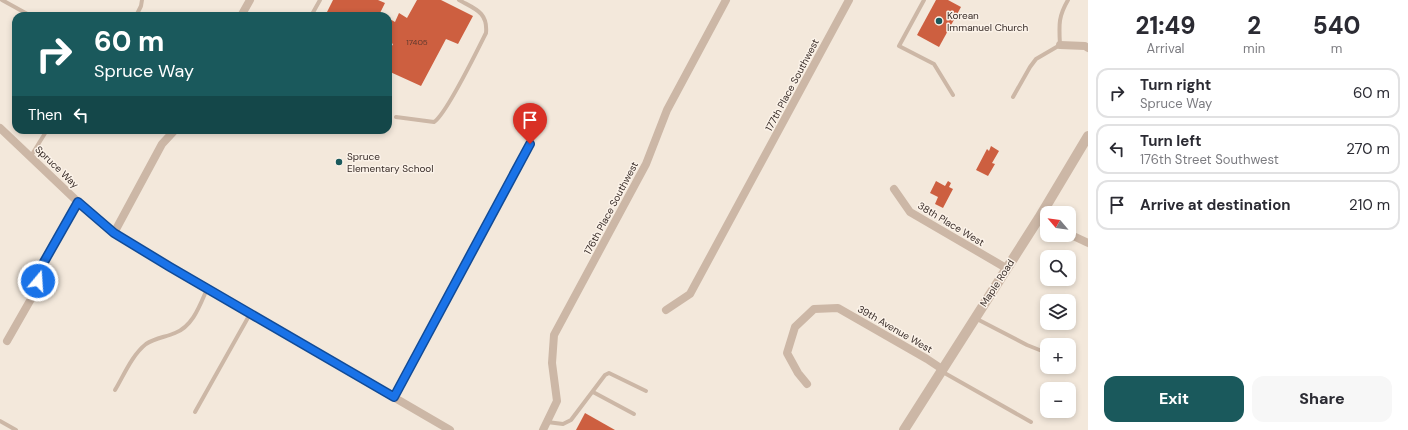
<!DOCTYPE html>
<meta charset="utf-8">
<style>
:root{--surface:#fff;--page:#f7f7f7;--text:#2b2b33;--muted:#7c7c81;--line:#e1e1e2;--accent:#1a595c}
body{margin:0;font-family:"DM Sans",sans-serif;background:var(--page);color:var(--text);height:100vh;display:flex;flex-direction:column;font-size:15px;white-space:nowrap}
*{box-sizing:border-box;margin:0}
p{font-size:13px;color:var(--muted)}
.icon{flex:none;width:22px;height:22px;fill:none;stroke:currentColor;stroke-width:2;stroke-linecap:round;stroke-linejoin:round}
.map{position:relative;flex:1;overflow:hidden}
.panel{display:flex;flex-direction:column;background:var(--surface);width:320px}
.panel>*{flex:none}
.guide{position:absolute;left:12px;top:12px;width:380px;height:122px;border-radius:12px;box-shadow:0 2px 6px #0003;background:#1a595c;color:#fff;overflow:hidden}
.needle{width:26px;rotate:299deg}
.tools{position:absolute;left:1040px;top:206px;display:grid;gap:8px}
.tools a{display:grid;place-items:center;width:36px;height:36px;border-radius:8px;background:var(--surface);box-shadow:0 2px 6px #0003;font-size:20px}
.pin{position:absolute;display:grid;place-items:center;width:34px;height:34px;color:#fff;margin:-41px -17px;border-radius:50% 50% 50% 0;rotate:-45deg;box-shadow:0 0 4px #0007}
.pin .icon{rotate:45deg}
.me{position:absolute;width:44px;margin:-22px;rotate:18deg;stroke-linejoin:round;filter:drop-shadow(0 0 3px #0008)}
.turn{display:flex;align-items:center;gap:14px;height:84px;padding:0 16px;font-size:18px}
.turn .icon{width:52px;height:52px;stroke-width:2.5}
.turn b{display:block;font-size:28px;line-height:34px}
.then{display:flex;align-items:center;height:38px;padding:0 16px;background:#0003;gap:8px;font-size:15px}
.eta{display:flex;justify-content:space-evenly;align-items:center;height:68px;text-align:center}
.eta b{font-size:24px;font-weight:800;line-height:28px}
.primary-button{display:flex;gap:8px;margin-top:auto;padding:8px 16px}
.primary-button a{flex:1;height:46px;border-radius:12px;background:var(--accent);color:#fff;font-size:16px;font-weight:800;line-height:46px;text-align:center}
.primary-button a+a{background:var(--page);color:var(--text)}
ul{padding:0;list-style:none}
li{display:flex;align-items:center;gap:12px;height:50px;margin:0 8px 6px;padding:0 8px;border:2px solid var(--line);border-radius:12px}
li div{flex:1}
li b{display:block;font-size:15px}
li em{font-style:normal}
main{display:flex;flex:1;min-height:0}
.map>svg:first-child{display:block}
.building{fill:#cd5f40}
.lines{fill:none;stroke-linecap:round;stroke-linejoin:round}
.service{stroke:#ccb7a6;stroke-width:4}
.minor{stroke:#ccb7a6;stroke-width:8}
.tertiary{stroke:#ccb7a6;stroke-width:10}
.route-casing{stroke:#114b97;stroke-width:10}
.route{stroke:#1a73e8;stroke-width:7}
.poi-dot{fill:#1a595c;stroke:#fbf2e8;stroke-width:1.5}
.labels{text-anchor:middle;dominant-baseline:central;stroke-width:3;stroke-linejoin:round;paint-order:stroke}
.number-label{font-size:8px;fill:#5d392e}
.poi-label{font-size:10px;fill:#382c28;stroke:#fbf2e8;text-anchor:start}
.street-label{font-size:10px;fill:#382c28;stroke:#fbf2e8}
</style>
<main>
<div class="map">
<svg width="1088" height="430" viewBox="0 0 1088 430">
<rect width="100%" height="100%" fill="#f3e8db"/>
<g class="building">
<path d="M333,0H378L385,3L380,13L385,16H325Z"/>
<path d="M417,0H441L473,16L458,44L446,39L421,86L388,71V53L393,44L388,41V18L395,22L399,13L407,18Z"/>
<path d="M936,0H948L961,7L939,47L917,35Z"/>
<path d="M991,146L999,151L992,163L995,164L988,176L976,170L987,149L989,151Z"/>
<path d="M936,181L945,186L948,181L951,183L949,187L953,189L943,208L935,204L938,197L930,193Z"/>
<path d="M585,413L615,430H576Z"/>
</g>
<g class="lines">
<g class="service">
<path d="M2,0L31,16"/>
<path d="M924,0L899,46L934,64L953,95"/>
<path d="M136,16L141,6L142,0"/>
<path d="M311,16L320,0"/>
<path d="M1013,97L1030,67L1036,59L1060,45C1059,25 1058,17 1068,0"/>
<path d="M396,117L434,122C446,115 478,49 486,33C488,12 475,9 459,0"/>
<path d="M31,156L47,130"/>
<path d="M975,318L1027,345L1047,353"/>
<path d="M941,371L1031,422"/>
<path d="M115,390C124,375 132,355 146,344C155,338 166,337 175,333C193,326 200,305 207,289"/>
<path d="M593,392L634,414"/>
<path d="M195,412L250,314"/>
<path d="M0,421L16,430"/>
<path d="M547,422L563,424L571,420L605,375L609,373L646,391"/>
</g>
<g class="minor">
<path d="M241,16L250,0"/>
<path d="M1060,45L1085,46L1088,48"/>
<path d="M0,128L78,202L114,233L170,267L450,430"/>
<path d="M894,189L910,212L1006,268"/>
<path d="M1039,218L1047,223"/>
<path d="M114,233L162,144L175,130"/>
<path d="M1069,234L1088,243"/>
<path d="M666,310L690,294L849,0"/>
<path d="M7,341L35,292L40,269L78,202"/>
<path d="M807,384L798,373L787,353L795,327L814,309L838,308L927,359L942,369"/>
<path d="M394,397L530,144"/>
<path d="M543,430L557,401L552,363L554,335L646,164L667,110L726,0"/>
</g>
<path class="tertiary" d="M904,430L1039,218L1088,136"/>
</g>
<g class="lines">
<g class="route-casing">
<path id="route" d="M38,281L40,269L78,202L114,233L170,267L394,397L530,144"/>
</g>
<use href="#route" class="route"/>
</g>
<g class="poi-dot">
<circle cx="939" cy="21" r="4"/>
<circle cx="339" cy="162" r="4"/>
</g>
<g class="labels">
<g class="number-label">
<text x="417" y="42">17405</text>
</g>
<g class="poi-label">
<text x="947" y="15">Korean<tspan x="947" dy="12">Immanuel Church</tspan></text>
<text x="347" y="156">Spruce<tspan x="347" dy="12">Elementary School</tspan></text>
</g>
<g class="street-label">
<text transform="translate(792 85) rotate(-62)">177th Place Southwest</text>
<text transform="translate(57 167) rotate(44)">Spruce Way</text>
<text transform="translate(611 208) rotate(-62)">176th Place Southwest</text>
<text transform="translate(951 224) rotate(31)">38th Place West</text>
<text transform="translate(997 283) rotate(-57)">Maple Road</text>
<text transform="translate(895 329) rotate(30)">39th Avenue West</text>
</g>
</g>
</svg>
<div class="tools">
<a><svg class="needle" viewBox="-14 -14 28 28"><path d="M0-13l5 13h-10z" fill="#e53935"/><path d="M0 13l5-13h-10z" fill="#7c7c81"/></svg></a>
<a><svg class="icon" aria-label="search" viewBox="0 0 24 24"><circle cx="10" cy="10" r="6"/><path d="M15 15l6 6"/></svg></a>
<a><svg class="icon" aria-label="layers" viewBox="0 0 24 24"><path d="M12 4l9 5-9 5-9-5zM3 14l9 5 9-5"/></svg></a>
<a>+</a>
<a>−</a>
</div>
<div class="pin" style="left:530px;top:144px;background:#d93025"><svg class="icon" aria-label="arrive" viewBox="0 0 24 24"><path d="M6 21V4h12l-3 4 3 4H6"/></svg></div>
<svg class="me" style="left:38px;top:281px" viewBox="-20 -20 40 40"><circle r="17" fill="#1a73e8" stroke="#fff" stroke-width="3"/><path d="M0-11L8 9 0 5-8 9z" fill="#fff"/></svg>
<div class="guide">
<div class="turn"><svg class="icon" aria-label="right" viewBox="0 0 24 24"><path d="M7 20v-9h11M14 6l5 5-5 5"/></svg><div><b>60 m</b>Spruce Way</div></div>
<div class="then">Then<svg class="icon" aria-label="left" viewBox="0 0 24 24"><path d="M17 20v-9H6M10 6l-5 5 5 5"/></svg></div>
</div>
</div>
<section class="panel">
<div class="eta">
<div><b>21:49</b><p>Arrival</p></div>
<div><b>2</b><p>min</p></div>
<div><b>540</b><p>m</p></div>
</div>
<ul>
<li><svg class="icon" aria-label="right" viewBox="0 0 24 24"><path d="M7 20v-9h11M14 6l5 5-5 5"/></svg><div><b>Turn right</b><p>Spruce Way</p></div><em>60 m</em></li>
<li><svg class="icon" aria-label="left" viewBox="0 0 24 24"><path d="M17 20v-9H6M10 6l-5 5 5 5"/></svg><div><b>Turn left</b><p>176th Street Southwest</p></div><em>270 m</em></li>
<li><svg class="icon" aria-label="arrive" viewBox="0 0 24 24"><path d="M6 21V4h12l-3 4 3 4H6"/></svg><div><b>Arrive at destination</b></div><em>210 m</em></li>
</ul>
<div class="primary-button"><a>Exit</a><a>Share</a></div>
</section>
</main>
